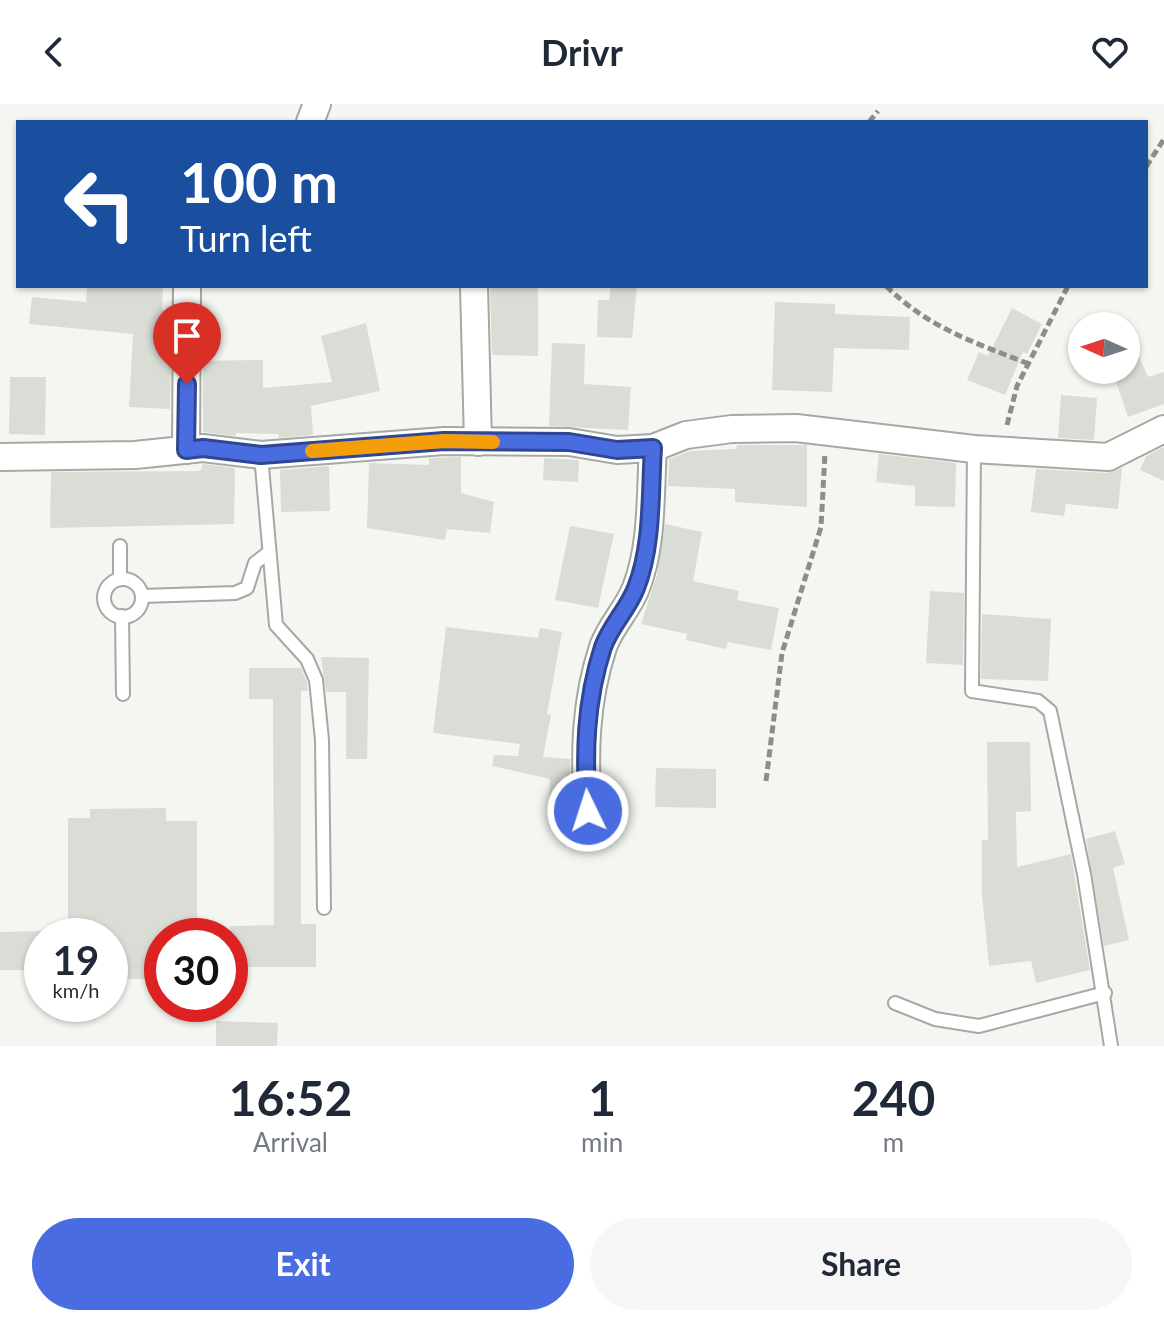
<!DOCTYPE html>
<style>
:root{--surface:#fff;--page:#f6f6f7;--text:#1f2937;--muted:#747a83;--accent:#496ce0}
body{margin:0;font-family:Lato,sans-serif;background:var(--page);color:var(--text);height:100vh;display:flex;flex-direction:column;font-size:30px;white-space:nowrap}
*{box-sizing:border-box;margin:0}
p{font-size:26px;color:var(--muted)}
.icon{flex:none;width:44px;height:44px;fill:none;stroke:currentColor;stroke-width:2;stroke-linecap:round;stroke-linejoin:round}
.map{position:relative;height:942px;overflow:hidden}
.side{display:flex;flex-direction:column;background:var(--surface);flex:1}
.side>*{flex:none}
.hud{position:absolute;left:16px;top:16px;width:1132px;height:168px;border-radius:0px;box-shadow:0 2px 6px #0004;background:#1a4fa0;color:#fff;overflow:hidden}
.needle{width:52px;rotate:273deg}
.controls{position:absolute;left:1068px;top:208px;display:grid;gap:16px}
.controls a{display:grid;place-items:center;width:72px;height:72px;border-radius:50%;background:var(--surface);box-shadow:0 2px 6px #0004;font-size:40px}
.speed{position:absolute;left:24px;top:814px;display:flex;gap:16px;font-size:40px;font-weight:700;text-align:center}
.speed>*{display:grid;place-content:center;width:104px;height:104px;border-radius:50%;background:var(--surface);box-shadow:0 2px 6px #0004;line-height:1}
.speed small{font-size:20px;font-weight:400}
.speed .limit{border:12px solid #d22;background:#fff;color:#111}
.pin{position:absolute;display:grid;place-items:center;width:68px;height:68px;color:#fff;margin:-82px -34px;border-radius:50% 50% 50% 0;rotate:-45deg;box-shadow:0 0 8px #0007}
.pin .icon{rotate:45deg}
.me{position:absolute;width:88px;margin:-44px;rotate:356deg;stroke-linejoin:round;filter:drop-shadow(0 0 6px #0008)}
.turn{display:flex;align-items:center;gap:28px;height:168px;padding:0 32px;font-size:36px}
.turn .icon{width:104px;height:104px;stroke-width:2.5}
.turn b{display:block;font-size:56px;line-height:68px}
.eta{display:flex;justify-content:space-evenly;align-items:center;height:136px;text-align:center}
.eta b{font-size:48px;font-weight:700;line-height:56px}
.action{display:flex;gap:16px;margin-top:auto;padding:16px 32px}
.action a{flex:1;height:92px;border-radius:48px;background:var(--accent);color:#fff;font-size:32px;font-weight:700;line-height:92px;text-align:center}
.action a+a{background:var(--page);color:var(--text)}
header{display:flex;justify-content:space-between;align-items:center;height:104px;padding:0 32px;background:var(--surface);font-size:36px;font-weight:700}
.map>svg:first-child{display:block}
.building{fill:#daddd6}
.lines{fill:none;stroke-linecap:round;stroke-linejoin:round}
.service-casing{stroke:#a6a9a3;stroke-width:16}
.minor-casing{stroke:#a6a9a3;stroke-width:30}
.path{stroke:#8c8e8a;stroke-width:5;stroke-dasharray:8 4;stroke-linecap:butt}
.service{stroke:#fff;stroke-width:12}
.minor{stroke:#fff;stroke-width:26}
.route-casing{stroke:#2f4692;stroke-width:20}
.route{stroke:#496ce0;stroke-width:14}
.slow{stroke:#f59e0b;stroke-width:14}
</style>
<header><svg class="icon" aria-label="back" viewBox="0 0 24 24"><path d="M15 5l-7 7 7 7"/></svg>Drivr<svg class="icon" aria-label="heart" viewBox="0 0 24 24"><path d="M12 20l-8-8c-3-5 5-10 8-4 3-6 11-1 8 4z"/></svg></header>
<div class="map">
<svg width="1164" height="942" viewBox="0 0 1164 942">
<rect width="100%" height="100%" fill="#f4f7f1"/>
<g class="building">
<path d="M87,182H163L162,206H167L162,255H171L170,305L129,303L133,230L29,220L32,193L86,198Z"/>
<path d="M490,182H538V252L492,251Z"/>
<path d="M611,182H637L632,234L597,233L598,196H609Z"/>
<path d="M775,198L835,200V210L910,213L909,246L834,244L832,288L772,286Z"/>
<path d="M1012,204L1042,220L1027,250L1023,248L1005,291L967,276L979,248L988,252Z"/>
<path d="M366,219L380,287L311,302L313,331L279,334V330L236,329V332L203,328V257L263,256V284L332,278L321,232Z"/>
<path d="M1126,224L1148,273L1164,268V300L1128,313L1112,266H1126Z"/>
<path d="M552,239L585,240L584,280L631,283L628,326L549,322Z"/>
<path d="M10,273H46L45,331L9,330Z"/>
<path d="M1061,291L1097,294L1094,336L1058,334Z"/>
<path d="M737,341H807V403L735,398V385L668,382L669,355L690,347L736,345Z"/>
<path d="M1164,343V377L1140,366L1146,352Z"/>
<path d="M879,350L956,359L955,403L915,402V382L876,378Z"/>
<path d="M461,353V389L494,398L490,429L447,425L445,436L367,424L369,359L429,361V354Z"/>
<path d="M544,354L579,356L578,378L543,376Z"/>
<path d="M203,360L235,364L234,420L50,424L51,368L200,367Z"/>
<path d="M329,362L330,407L281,408L280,366Z"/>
<path d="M1122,364L1118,405L1066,400L1064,412L1031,408L1036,365L1107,369Z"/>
<path d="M665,420L702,428L693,477L739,487L737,496L779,504L771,546L728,538L726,545L686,536L687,530L641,520L657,471Z"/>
<path d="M570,422L614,430L598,504L555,496Z"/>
<path d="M930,487L964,489L963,561L926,559Z"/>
<path d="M982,510L1051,515L1048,577L981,575Z"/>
<path d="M446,523L538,534L540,524L562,528L547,610L551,611L543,653L570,655L571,698L549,697L550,675L492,662L494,651L518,652L520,640L433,629Z"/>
<path d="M321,553L369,554L367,655H346V588H326Z"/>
<path d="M249,564H301L307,578L308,587H301V820H316V863H230V822L274,821L273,595H249Z"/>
<path d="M987,638H1030L1031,707L1016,708L1017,763L1071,750L1090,866L1036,879L1031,857L989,862L982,791V736H988Z"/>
<path d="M656,664L716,665V704L655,703Z"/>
<path d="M166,704V717H197V832H162V875H110V832H68V714H90V705Z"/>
<path d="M1115,727L1125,760L1113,764L1129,836L1104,842L1086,735Z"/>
<path d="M42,827V866H0V828Z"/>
<path d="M216,917L278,919L277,942H216Z"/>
</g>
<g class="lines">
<g class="service-casing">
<g id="service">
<path d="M974,345L972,587L1038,597L1050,607L1084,770L1111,942"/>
<path d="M261,351L276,521L307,555L316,576L322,636L324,804"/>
<path d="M120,475V442"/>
<circle cx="123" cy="494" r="19"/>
<path d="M142,492L235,489L247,484L255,459L268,449"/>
<path d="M122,512L123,590"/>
<path d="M895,899L935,915L979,922L1105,889"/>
</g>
</g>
<g class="minor-casing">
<g id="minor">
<path d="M310,18L317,0"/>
<path d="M474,182L478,338"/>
<path d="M186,346L187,182"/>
<path d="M0,353L135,351L203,344L261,351L444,337L569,338L617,346L653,344L686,331L732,325L796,324L974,345L1108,353L1164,325"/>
<path d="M588,707C584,651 585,598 603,543C611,521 628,505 636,484C653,441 650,389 653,344"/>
</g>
</g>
<g class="path">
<path d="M869,18L878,7"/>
<path d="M1146,63L1164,35"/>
<path d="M886,182C929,224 973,238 1029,260"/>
<path d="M1007,321L1017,282L1068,182"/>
<path d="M766,677L782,549L821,423L825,349"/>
</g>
<use href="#service" class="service"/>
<use href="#minor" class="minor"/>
</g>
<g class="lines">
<g class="route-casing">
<path id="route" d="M187,280L186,346L203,344L261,351L444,337L569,338L617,346L653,344C650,389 653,441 636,484C628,505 611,521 603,543C585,598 584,651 588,707"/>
</g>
<use href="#route" class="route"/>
<path class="slow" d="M312,347L444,337L493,338"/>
</g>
</svg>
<div class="controls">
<a><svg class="needle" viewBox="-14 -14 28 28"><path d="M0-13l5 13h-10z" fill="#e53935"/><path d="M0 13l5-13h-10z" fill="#747a83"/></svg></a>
</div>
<div class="speed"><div>19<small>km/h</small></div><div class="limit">30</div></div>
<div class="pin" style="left:187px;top:280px;background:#d93025"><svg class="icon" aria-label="arrive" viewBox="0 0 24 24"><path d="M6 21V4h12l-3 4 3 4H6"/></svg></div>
<svg class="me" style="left:588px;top:707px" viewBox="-20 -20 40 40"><circle r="17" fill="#496ce0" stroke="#fff" stroke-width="3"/><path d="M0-11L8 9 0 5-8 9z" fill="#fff"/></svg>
<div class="hud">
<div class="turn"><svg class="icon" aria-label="left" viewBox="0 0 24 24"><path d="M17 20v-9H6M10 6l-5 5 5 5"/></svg><div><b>100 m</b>Turn left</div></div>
</div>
</div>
<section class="side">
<div class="eta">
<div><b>16:52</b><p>Arrival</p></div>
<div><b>1</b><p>min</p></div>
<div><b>240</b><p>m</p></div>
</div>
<div class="action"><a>Exit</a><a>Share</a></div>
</section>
